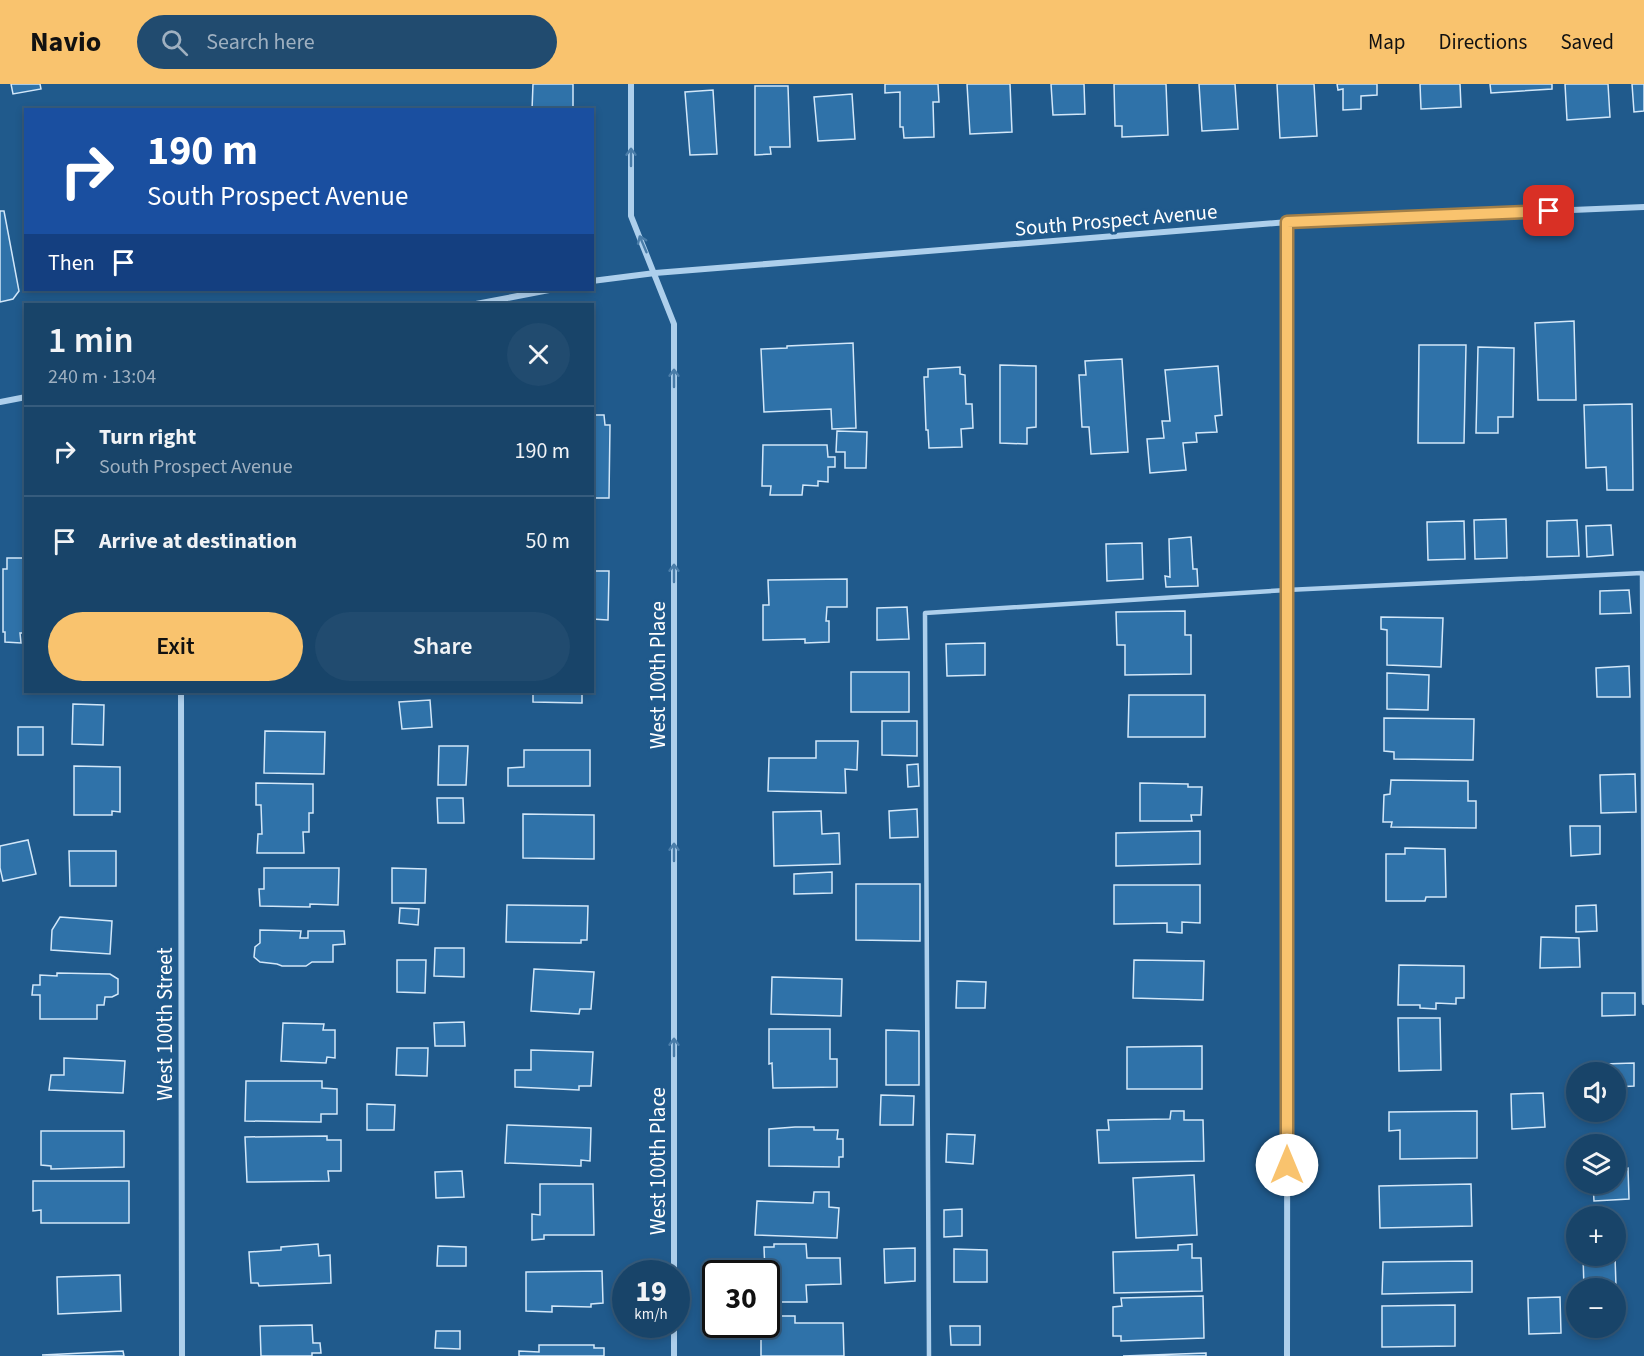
<!DOCTYPE html>
<meta charset="utf-8">
<style>
:root{--surface:#184469;--page:#214b6f;--text:#f1f3f6;--muted:#9fb0c0;--line:#365c7d;--accent:#f9c36e}
body{margin:0;font-family:"Source Sans 3",sans-serif;background:var(--page);color:var(--text);height:100vh;display:flex;flex-direction:column;font-size:22px;white-space:nowrap}
*{box-sizing:border-box;margin:0}
p{font-size:20px;color:var(--muted)}
.icon{flex:none;width:33px;height:33px;fill:none;stroke:currentColor;stroke-width:2;stroke-linecap:round;stroke-linejoin:round}
.map{position:relative;flex:1;overflow:hidden}
.panel{position:absolute;left:24px;top:219px;width:570px;height:390px;display:flex;flex-direction:column;background:var(--surface);border-radius:0px;box-shadow:0 3px 9px #0003,0 0 0 2px var(--line)}
.panel>*{flex:none}
.hud{position:absolute;left:24px;top:24px;width:570px;height:183px;border-radius:0px;box-shadow:0 3px 9px #0003,0 0 0 2px var(--line);background:#1a4fa0;color:#fff;overflow:hidden}
.buttons{position:absolute;left:1566px;top:978px;display:grid;gap:12px}
.buttons a{display:grid;place-items:center;width:60px;height:60px;border-radius:50%;background:var(--surface);box-shadow:0 3px 9px #0003,0 0 0 2px var(--line);font-size:30px}
.speed{position:absolute;left:612px;top:1176px;display:flex;gap:12px;font-size:30px;font-weight:700;text-align:center}
.speed>*{display:grid;place-content:center;width:78px;height:78px;border-radius:50%;background:var(--surface);box-shadow:0 3px 9px #0003,0 0 0 2px var(--line);line-height:1}
.speed small{font-size:15px;font-weight:400}
.speed .limit{border:3px solid #111;border-radius:9px;background:#fff;color:#111}
.pin{position:absolute;display:grid;place-items:center;width:51px;height:51px;color:#fff;margin:-26px;border-radius:12px;box-shadow:0 3px 9px #0006}
.me{position:absolute;width:66px;margin:-33px;rotate:0deg;stroke-linejoin:round;filter:drop-shadow(0 0 4px #0008)}
.turn{display:flex;align-items:center;gap:21px;height:126px;padding:0 24px;font-size:27px}
.turn .icon{width:78px;height:78px;stroke-width:2.5}
.turn b{display:block;font-size:42px;line-height:51px}
.then{display:flex;align-items:center;height:57px;padding:0 24px;background:#0003;gap:12px;font-size:22px}
.round{display:grid;place-items:center;flex:none;width:63px;height:63px;border-radius:32px;background:var(--page)}
.summary{display:flex;align-items:center;justify-content:space-between;height:102px;padding:0 24px}
h1{font-size:36px;font-weight:600;line-height:45px}
.primary-button{display:flex;gap:12px;margin-top:auto;padding:12px 24px}
.primary-button a{flex:1;height:69px;border-radius:36px;background:var(--accent);color:#111;font-size:24px;font-weight:600;line-height:69px;text-align:center}
.primary-button a+a{background:var(--page);color:var(--text)}
ul{padding:0;list-style:none}
li{display:flex;align-items:center;gap:18px;height:90px;padding:0 24px;border-top:2px solid var(--line)}
li div{flex:1}
li b{display:block;font-size:22px}
li em{font-style:normal}
header{display:flex;align-items:center;gap:36px;box-sizing:border-box;height:84px;padding:0 30px;background:var(--accent);color:#111}
header strong{font-size:28px}
nav{display:flex;gap:33px;margin-inline-start:auto;font-size:21px}
.search{width:420px;height:54px;background:var(--page);display:flex;align-items:center;gap:15px;box-sizing:border-box;padding:0 21px;border-radius:33px;color:var(--muted);font-size:22px}
.map>svg:first-child{display:block}
.building{fill:#2f72a9;stroke:#d2e7f9;stroke-width:1.5}
.lines{fill:none;stroke-linecap:round;stroke-linejoin:round}
.service{stroke:#adcfec;stroke-width:4.5}
.minor{stroke:#adcfec;stroke-width:6}
.oneway{stroke:#4a7da9}
.route-casing{stroke:#a27f48;stroke-width:15}
.route{stroke:#f9c36e;stroke-width:10}
.labels{text-anchor:middle;dominant-baseline:central;stroke-width:6;stroke-linejoin:round;paint-order:stroke}
.street-label{font-size:21px;fill:#fff;stroke:#205a8c}
</style>
<header>
<strong>Navio</strong>
<div class="search"><svg class="icon" aria-label="search" viewBox="0 0 24 24"><circle cx="10" cy="10" r="6"/><path d="M15 15l6 6"/></svg>Search here</div>
<nav><a>Map</a><a>Directions</a><a>Saved</a></nav>
</header>
<div class="map">
<svg width="1644" height="1272" viewBox="0 0 1644 1272">
<rect width="100%" height="100%" fill="#205a8c"/>
<g class="building">
<path d="M11,0H40L41,5L13,10Z"/>
<path d="M533,0H573V26H532Z"/>
<path d="M885,0H938L939,18H933L934,53L904,54L903,43H900V8L885,9Z"/>
<path d="M967,0H1010L1012,48L970,50Z"/>
<path d="M1051,0H1084L1085,30L1053,31Z"/>
<path d="M1114,0H1166L1168,51L1122,53V42H1115Z"/>
<path d="M1199,0H1235L1238,45L1202,47Z"/>
<path d="M1277,0H1314L1317,52L1280,54Z"/>
<path d="M1337,0H1377V11L1361,12V25L1343,26V5L1338,6Z"/>
<path d="M1420,0H1460L1461,23L1421,25Z"/>
<path d="M1490,0H1552V5L1491,9Z"/>
<path d="M1565,0H1608L1610,33L1567,36Z"/>
<path d="M1632,0H1644V27L1634,28Z"/>
<path d="M755,2H788L790,63H770L771,70L755,71Z"/>
<path d="M713,6L717,70L690,71L685,8Z"/>
<path d="M852,10L855,55L818,57L814,13Z"/>
<path d="M0,127H4L19,207L13,215L0,218Z"/>
<path d="M1574,237L1576,316H1538L1535,239Z"/>
<path d="M853,259L856,344L832,345L831,325L764,328L761,265L787,264V262Z"/>
<path d="M1419,261H1466L1464,359H1418Z"/>
<path d="M1478,263L1514,264L1513,333H1498V349H1476Z"/>
<path d="M1122,275L1128,368L1091,370L1089,343H1082L1079,291H1086L1085,277Z"/>
<path d="M1000,281L1036,282V343L1027,344V360L1000,359Z"/>
<path d="M1218,282L1222,331L1215,332L1217,348L1196,349L1197,358L1183,359L1186,386L1150,389L1147,355L1164,354L1162,337H1170L1165,286Z"/>
<path d="M960,283V290L965,291L966,320H972L973,344L961,345L962,363L929,364L928,346H926L924,293H928V285Z"/>
<path d="M1632,320L1633,406H1607L1606,383L1586,384L1584,321Z"/>
<path d="M592,331H604L605,341H610L609,414H592Z"/>
<path d="M837,347L867,348L866,384H845V368H836Z"/>
<path d="M763,361H827L828,373H835V383H828V398L818,397V402L803,401L802,411H770L771,402H762Z"/>
<path d="M1506,435L1507,474L1475,475L1474,436Z"/>
<path d="M1577,436L1579,472L1547,473V437Z"/>
<path d="M1464,437L1465,475L1428,476L1427,438Z"/>
<path d="M1611,441L1613,471L1587,473L1586,442Z"/>
<path d="M1191,453L1193,485H1197L1198,502L1166,503L1165,492L1170,493L1169,455Z"/>
<path d="M1142,459L1143,495L1107,497L1106,460Z"/>
<path d="M7,474H26V549H20L21,559L5,558V548H3V485H7Z"/>
<path d="M592,487H609L608,536L592,535Z"/>
<path d="M847,495V523H827L826,537H829V558L805,559V555L763,556V521H769L768,496Z"/>
<path d="M1629,506L1631,529L1600,530V507Z"/>
<path d="M907,523L909,555L877,556V524Z"/>
<path d="M1185,527V551H1191V590L1125,591V561H1117L1116,528Z"/>
<path d="M1381,533L1443,534L1441,583L1387,581V546L1381,545Z"/>
<path d="M985,559V591L947,592L946,560Z"/>
<path d="M1629,582L1630,613H1597L1596,584Z"/>
<rect x="851" y="588" width="58" height="40"/>
<path d="M1387,589L1429,591L1428,626L1387,625Z"/>
<path d="M533,608H582V619L533,618Z"/>
<path d="M1129,611H1205V653H1128Z"/>
<path d="M430,616L432,643L402,645L399,618Z"/>
<path d="M73,620L104,621L103,661L72,660Z"/>
<path d="M1384,634L1474,635L1473,676L1394,675V668L1384,667Z"/>
<path d="M882,637H917V672L882,671Z"/>
<rect x="18" y="643" width="25" height="28"/>
<path d="M265,647L325,648L324,690L264,689Z"/>
<path d="M816,657H858L857,686L845,685L846,709L768,707L769,674H816Z"/>
<path d="M439,662H468L466,701H438Z"/>
<path d="M524,666H590V702H508V684L524,683Z"/>
<path d="M918,680L919,702L908,703L907,681Z"/>
<path d="M74,682L120,683V728L112,727V731H74Z"/>
<path d="M1635,690L1636,728L1601,729L1600,691Z"/>
<path d="M1391,696L1468,697V717H1476V744L1391,743L1392,738H1383L1384,711L1390,710Z"/>
<path d="M256,699L313,700V729H309V748H303L304,769H257L258,750H262L261,721H256Z"/>
<path d="M1140,699L1188,700V703H1202L1201,731H1191L1192,737H1140Z"/>
<path d="M437,714H463L464,739H438Z"/>
<path d="M917,725L918,753L890,754L889,727Z"/>
<path d="M821,727L822,750L839,749L840,780L774,782L773,728Z"/>
<path d="M523,730L594,731V775L523,774Z"/>
<path d="M1570,742H1600V770L1571,772Z"/>
<path d="M1200,747V780L1116,782V749Z"/>
<path d="M28,756L36,790L3,797L0,784V762Z"/>
<path d="M1405,764L1445,765L1446,813H1426L1425,817H1386V770H1405Z"/>
<path d="M69,767H116V802H70Z"/>
<path d="M264,784H339L338,821L310,820V823L260,822L259,805H264Z"/>
<path d="M392,784L426,785L425,819H392Z"/>
<path d="M832,788V809L794,810V790Z"/>
<path d="M856,800H920V857L856,856Z"/>
<path d="M1114,801H1200V839L1182,838V849L1167,848V839L1114,840Z"/>
<path d="M507,821L588,822L587,856H581V859L506,858Z"/>
<path d="M1596,821L1597,847L1576,848V822Z"/>
<path d="M400,824L419,825L418,841L399,839Z"/>
<path d="M60,833L112,837L110,870L51,866L52,846Z"/>
<path d="M260,846L301,847L300,854H308V847H344L345,860L333,861V878H312L306,882H282L277,880L260,878L254,873L255,863L260,859Z"/>
<path d="M1541,853L1579,854L1580,883L1540,884Z"/>
<path d="M435,864H464V893L434,892Z"/>
<path d="M397,876H426L425,909L397,908Z"/>
<path d="M1134,876L1204,877L1203,916L1133,914Z"/>
<path d="M1399,881L1464,882V914H1456V920L1436,919V925L1420,924V921H1398Z"/>
<path d="M534,885L594,888L591,925H580L579,930L531,927Z"/>
<path d="M57,889L110,890L118,895V910L112,913H105L104,921H97V935H40V911H32L33,901H40V891L57,892Z"/>
<path d="M772,893L842,895L841,932L771,930Z"/>
<path d="M957,897L986,898L985,924H956Z"/>
<path d="M1602,909H1635V931L1602,932Z"/>
<path d="M1398,934H1440L1441,986L1399,987Z"/>
<path d="M464,938L465,962H435L434,939Z"/>
<path d="M283,939L324,940L323,946H335V974L327,973L326,979L281,977Z"/>
<path d="M769,945H830V975H837V1003L773,1004L772,979L769,980Z"/>
<path d="M886,946L919,947V1001H886Z"/>
<path d="M1202,962V1005H1127V963Z"/>
<path d="M397,964H428L427,992L396,991Z"/>
<path d="M531,966L593,968L591,1002H579V1006L515,1003V986H531Z"/>
<path d="M64,974L125,977L123,1009L49,1006L51,991H64Z"/>
<path d="M1634,979V1002L1616,1003V988H1603V980Z"/>
<path d="M246,997H322V1004L337,1005V1030H321V1038L245,1037Z"/>
<path d="M1543,1009L1545,1043L1512,1045L1511,1010Z"/>
<path d="M881,1011L914,1012L913,1041H880Z"/>
<path d="M367,1020L395,1021L394,1046H367Z"/>
<path d="M1171,1027H1184V1036H1203L1204,1077L1099,1079L1097,1046H1109L1108,1036L1170,1035Z"/>
<path d="M1477,1027V1074L1400,1075V1046L1389,1047V1028Z"/>
<path d="M507,1041L591,1044L590,1077L581,1076V1082L505,1079Z"/>
<path d="M795,1043H814V1046H838L837,1055H843V1073H839V1083L769,1082V1045Z"/>
<path d="M41,1047H124V1083L51,1085V1082L41,1081Z"/>
<path d="M947,1050L975,1051L973,1080L946,1078Z"/>
<path d="M327,1052V1056H341V1087H328L329,1097L247,1098L245,1053Z"/>
<path d="M1628,1084L1629,1115L1594,1117L1593,1100H1616V1085Z"/>
<path d="M462,1087L464,1113L436,1114L435,1088Z"/>
<path d="M1194,1091L1197,1151L1136,1154L1133,1094Z"/>
<path d="M33,1097H129V1139H41V1126L33,1127Z"/>
<path d="M540,1100H593L594,1151H544V1155L532,1156V1130L540,1131Z"/>
<path d="M1471,1100L1472,1142L1380,1144L1379,1102Z"/>
<path d="M814,1108H829V1123L839,1124L837,1154L755,1151L757,1117L813,1119Z"/>
<path d="M962,1125V1152L944,1153V1126Z"/>
<path d="M318,1160L319,1172L330,1171L331,1199L259,1202L258,1199H251L249,1168L281,1166V1163Z"/>
<path d="M774,1160H806L807,1174H840L841,1200L806,1201L807,1218H774V1213H766L764,1163H774Z"/>
<path d="M1192,1160V1174H1201L1202,1207L1114,1209L1113,1168L1178,1166V1161Z"/>
<path d="M438,1162L466,1163V1182H437Z"/>
<path d="M915,1164V1197L885,1199L884,1165Z"/>
<path d="M954,1165L987,1166V1198H954Z"/>
<path d="M1583,1172H1615L1616,1203L1584,1204Z"/>
<path d="M1472,1177V1208L1382,1210L1383,1178Z"/>
<path d="M602,1187L603,1219L591,1220V1223L552,1222V1228L526,1227V1188Z"/>
<path d="M120,1191L121,1227L58,1230L57,1193Z"/>
<path d="M1203,1212L1204,1254L1121,1257V1252H1113V1223L1122,1222L1121,1214Z"/>
<path d="M1560,1213L1561,1249L1529,1250L1528,1214Z"/>
<path d="M1455,1221V1262L1382,1263V1222Z"/>
<path d="M773,1232H795V1239H843L844,1272H761V1240L773,1239Z"/>
<path d="M312,1241L313,1259H320L321,1269H312V1272H261L260,1242Z"/>
<path d="M950,1242H980V1261H951Z"/>
<path d="M436,1247H460V1265L435,1264Z"/>
<path d="M539,1261H594V1264H604V1272H519V1267L539,1268Z"/>
<path d="M123,1267L124,1272L42,1271Z"/>
<path d="M1206,1269V1272H1123Z"/>
</g>
<g class="lines">
<path class="service" d="M929,1272L925,529L1287,506L1642,489L1644,919"/>
<g class="minor">
<path d="M631,0V132L674,240V1190"/>
<path d="M592,197L655,189L1288,138L1644,123"/>
<path d="M476,220L549,206"/>
<path d="M0,318L26,313"/>
<path d="M181,608L182,1272"/>
<path d="M674,1240V1272"/>
<path d="M1287,1272L1288,138"/>
</g>
</g>
<defs><path id="oneway-shaft" d="M-6 0H5M1.5-3L5.5 0L1.5 3" fill="none" stroke-width="1.6" stroke-linecap="round" stroke-linejoin="round" transform="scale(1.5)"/></defs>
<g class="oneway">
<use href="#oneway-shaft" transform="translate(631 73) rotate(-90)"/>
<use href="#oneway-shaft" transform="translate(643 160) rotate(-113)"/>
<use href="#oneway-shaft" transform="translate(674 294) rotate(-90)"/>
<use href="#oneway-shaft" transform="translate(674 489) rotate(-90)"/>
<use href="#oneway-shaft" transform="translate(674 768) rotate(-90)"/>
<use href="#oneway-shaft" transform="translate(674 963) rotate(-90)"/>
</g>
<g class="lines">
<g class="route-casing">
<path id="route" d="M1287,1081V138L1549,127"/>
</g>
<use href="#route" class="route"/>
</g>
<g class="labels">
<g class="street-label">
<text transform="translate(1116 136) rotate(-5)">South Prospect Avenue</text>
<text transform="translate(658 591) rotate(-90)">West 100th Place</text>
<text transform="translate(165 940) rotate(-90)">West 100th Street</text>
<text transform="translate(658 1077) rotate(-90)">West 100th Place</text>
</g>
</g>
</svg>
<div class="buttons">
<a><svg class="icon" aria-label="sound" viewBox="0 0 24 24"><path d="M4 9h4l5-4v14l-5-4H4zM17 9q2 3 0 6"/></svg></a>
<a><svg class="icon" aria-label="layers" viewBox="0 0 24 24"><path d="M12 4l9 5-9 5-9-5zM3 14l9 5 9-5"/></svg></a>
<a>+</a>
<a>−</a>
</div>
<div class="speed"><div>19<small>km/h</small></div><div class="limit">30</div></div>
<div class="pin" style="left:1549px;top:127px;background:#d93025"><svg class="icon" aria-label="arrive" viewBox="0 0 24 24"><path d="M6 21V4h12l-3 4 3 4H6"/></svg></div>
<svg class="me" style="left:1287px;top:1081px" viewBox="-20 -20 40 40"><circle r="19" fill="#fff"/><path d="M0-13L10 11 0 6-10 11z" fill="#f9c36e"/></svg>
<div class="hud">
<div class="turn"><svg class="icon" aria-label="right" viewBox="0 0 24 24"><path d="M7 20v-9h11M14 6l5 5-5 5"/></svg><div><b>190 m</b>South Prospect Avenue</div></div>
<div class="then">Then<svg class="icon" aria-label="arrive" viewBox="0 0 24 24"><path d="M6 21V4h12l-3 4 3 4H6"/></svg></div>
</div>
<section class="panel">
<div class="summary"><div><h1>1 min</h1><p>240 m · 13:04</p></div><a class="round"><svg class="icon" aria-label="close" viewBox="0 0 24 24"><path d="M6 6l12 12M18 6L6 18"/></svg></a></div>
<ul>
<li><svg class="icon" aria-label="right" viewBox="0 0 24 24"><path d="M7 20v-9h11M14 6l5 5-5 5"/></svg><div><b>Turn right</b><p>South Prospect Avenue</p></div><em>190 m</em></li>
<li><svg class="icon" aria-label="arrive" viewBox="0 0 24 24"><path d="M6 21V4h12l-3 4 3 4H6"/></svg><div><b>Arrive at destination</b></div><em>50 m</em></li>
</ul>
<div class="primary-button"><a>Exit</a><a>Share</a></div>
</section>
</div>
